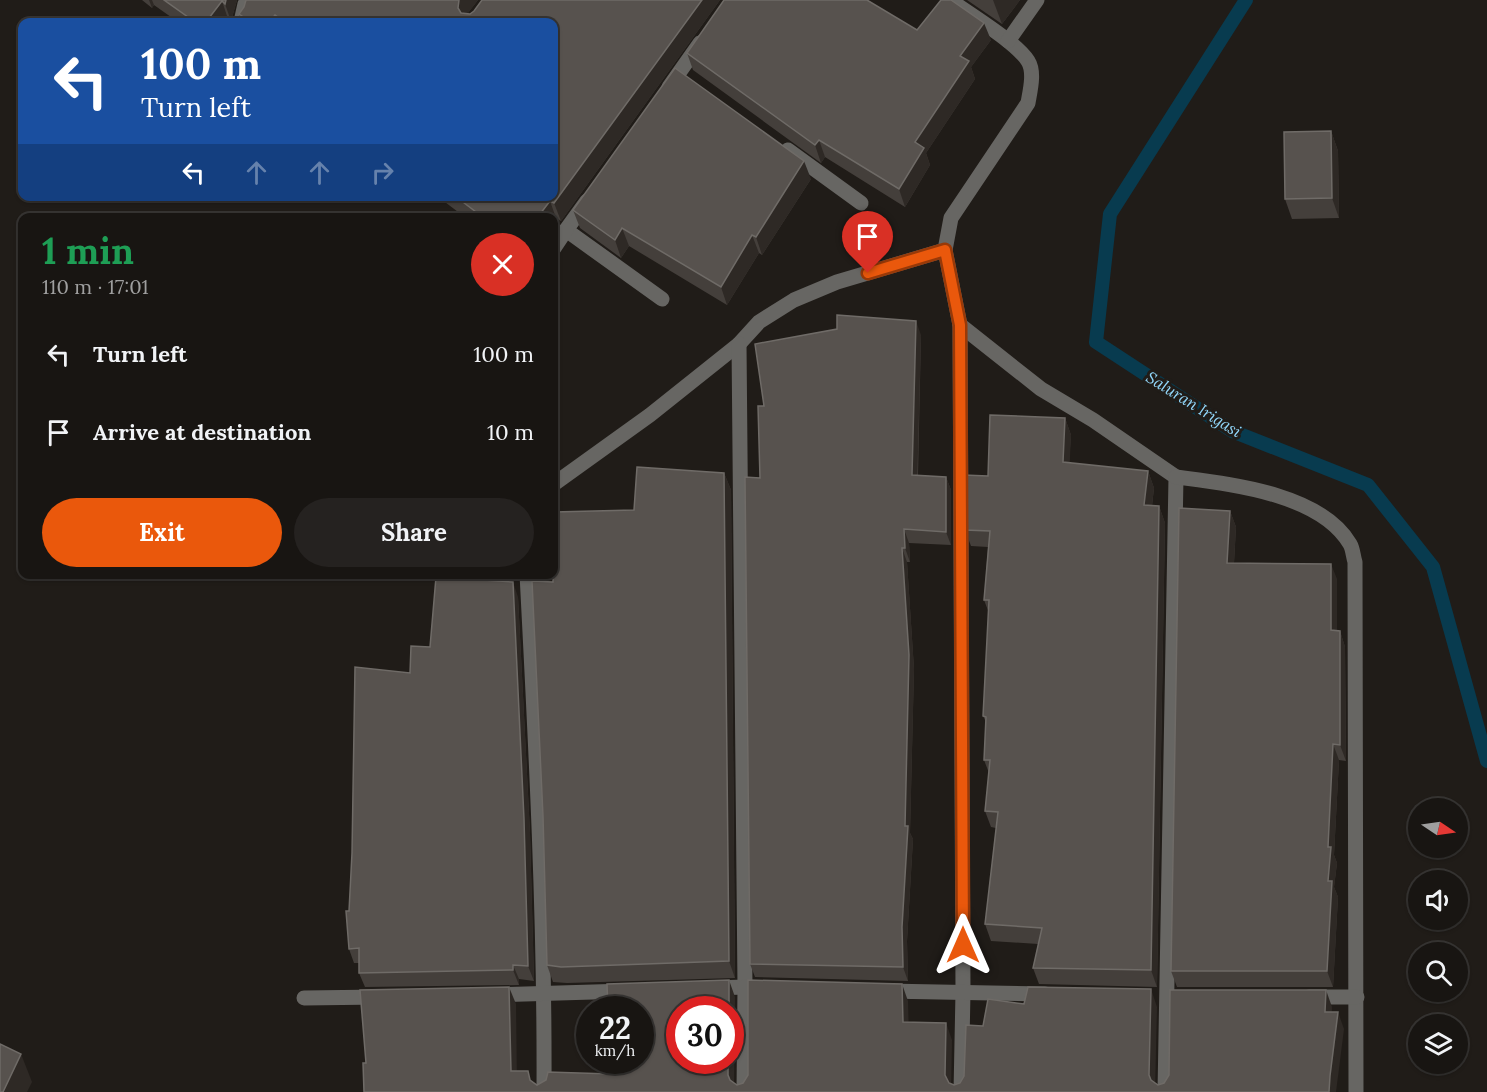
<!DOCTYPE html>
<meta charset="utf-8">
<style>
:root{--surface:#181512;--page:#252220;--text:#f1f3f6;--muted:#9f9f9f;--line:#363432;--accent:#ea580c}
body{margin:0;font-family:Lora,serif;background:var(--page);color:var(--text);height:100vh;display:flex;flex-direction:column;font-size:22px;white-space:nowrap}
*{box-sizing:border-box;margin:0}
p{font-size:20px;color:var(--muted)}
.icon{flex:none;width:33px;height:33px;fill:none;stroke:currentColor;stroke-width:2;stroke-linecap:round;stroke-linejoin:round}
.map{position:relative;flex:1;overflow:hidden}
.details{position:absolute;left:18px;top:213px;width:540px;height:366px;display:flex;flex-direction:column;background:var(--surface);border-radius:12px;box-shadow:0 2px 4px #0004,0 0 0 2px var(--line)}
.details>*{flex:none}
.banner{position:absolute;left:18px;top:18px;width:540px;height:183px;border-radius:12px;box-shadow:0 2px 4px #0004,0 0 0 2px var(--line);background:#1a4fa0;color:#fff;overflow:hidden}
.needle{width:39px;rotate:103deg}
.tools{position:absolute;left:1408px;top:798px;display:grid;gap:12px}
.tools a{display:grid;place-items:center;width:60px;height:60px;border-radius:50%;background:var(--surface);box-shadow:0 2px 4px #0004,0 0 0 2px var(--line);font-size:30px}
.speed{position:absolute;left:576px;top:996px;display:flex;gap:12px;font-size:30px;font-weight:700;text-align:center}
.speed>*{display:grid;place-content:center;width:78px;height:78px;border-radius:50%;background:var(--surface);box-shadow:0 2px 4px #0004,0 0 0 2px var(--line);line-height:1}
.speed small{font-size:15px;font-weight:400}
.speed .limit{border:9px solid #d22;background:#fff;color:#111}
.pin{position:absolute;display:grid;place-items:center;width:51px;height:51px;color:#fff;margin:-62px -26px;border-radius:50% 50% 50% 0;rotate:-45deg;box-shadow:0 0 6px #0007}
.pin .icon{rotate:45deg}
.me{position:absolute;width:66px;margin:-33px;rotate:0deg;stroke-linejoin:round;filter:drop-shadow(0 0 4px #0008)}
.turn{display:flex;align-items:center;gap:21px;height:126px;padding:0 24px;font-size:27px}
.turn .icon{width:78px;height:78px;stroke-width:2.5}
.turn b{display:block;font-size:42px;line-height:51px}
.lanes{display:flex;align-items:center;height:57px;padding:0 24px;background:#0003;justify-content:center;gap:30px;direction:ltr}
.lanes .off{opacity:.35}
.round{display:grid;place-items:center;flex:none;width:63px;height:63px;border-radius:32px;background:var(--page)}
.headline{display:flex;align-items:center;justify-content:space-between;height:102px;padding:0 24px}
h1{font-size:36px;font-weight:700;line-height:45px;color:#1e9e55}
.action{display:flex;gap:12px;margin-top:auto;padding:12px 24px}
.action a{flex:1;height:69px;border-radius:36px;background:var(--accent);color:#fff;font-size:24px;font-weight:700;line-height:69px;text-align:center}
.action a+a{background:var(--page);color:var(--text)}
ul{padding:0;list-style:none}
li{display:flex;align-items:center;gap:18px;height:78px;padding:0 24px}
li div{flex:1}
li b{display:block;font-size:22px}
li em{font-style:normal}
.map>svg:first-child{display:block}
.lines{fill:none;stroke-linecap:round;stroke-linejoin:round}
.stream{stroke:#083b4f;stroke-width:14}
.street{stroke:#676663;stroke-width:15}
.wall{fill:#443f3b}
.shaded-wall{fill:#2e2925}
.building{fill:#57524e;stroke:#6f6b67;stroke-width:1.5}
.route-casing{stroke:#983908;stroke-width:15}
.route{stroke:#ea580c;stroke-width:10}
.labels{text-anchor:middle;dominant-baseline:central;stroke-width:6;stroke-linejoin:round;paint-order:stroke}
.water-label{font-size:16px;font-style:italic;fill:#92d7fa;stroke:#201c18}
</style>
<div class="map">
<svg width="1487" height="1092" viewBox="0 0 1487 1092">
<rect width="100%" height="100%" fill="#201c18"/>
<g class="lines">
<path class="stream" d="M1246,0L1110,214L1096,342L1232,431L1368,485L1433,567L1487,761"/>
<g class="street">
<path d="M950,0C969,14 1016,42 1028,61C1035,72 1030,91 1028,103L951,218L945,250L960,325L963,992L961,1092"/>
<path d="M241,22L245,4L248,0"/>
<path d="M1008,41L1037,0"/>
<path d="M669,87L700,43"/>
<path d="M788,150L861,203"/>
<path d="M587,201L566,230L662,299"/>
<path d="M554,248L566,230"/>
<path d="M960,325L1041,389L1093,420L1176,477L1165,1092"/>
<path d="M1176,477C1229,484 1320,493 1350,544C1353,549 1353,556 1355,562L1356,1092"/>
<path d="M554,484L650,415L739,344L759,322L794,300L837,282L945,250"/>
<path d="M527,574C536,747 545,919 544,1092"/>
<path d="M714,988L745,987L739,344"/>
<path d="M886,991L1045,994"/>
<path d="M492,995L627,991"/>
<path d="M1309,997H1357"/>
<path d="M304,998L381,997"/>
<path d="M744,1092L745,987L754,988"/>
</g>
</g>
<g class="wall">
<path d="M142,0H237L231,21L228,19L225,22H178L154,5L152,8Z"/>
<path d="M246,0H478L467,14H470L474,11L482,0H720L561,221L556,218L554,222V218H466L437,196H554V22H242L239,14L244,7Z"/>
<path d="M967,0H1020L1002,24Z"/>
<path d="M917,30L991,40L971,67L975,79L926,153L930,165L905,207L825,157L821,163L693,70L687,53Z"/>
<path d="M1331,131L1338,151L1339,218L1292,219L1285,199Z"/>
<path d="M811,179L762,255L759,253L727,305L629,246L621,258L580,228L573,210Z"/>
<path d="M921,335L918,475L946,477L951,490V545L909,543L910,562H907L914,669L910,833L913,839L907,941L908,981L755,977L750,964L760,478L764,406Z"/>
<path d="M1065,418L1071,435L1069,463L1148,471L1154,488L1152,506H1159L1165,523L1157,987L1039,984L1033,968L1038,944L991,941L985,924L996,828L991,827L985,811L989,773L984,760L986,722L983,716L989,613L984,600L988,547L971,546L965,530L988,476Z"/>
<path d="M724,473L731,490L735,978L567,983L553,982L547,965L553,582L634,510Z"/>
<path d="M1230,511L1236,527L1234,563L1337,579V631H1340L1345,647L1346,761L1339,760L1334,855L1337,863L1334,887L1338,897L1333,987H1177L1171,971Z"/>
<path d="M518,597L530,833L534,981L519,979V985L365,987L359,973V963H354L349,949V911L410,673L430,647Z"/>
</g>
<g class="shaded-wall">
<path d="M149,0H152L154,5L152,8Z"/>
<path d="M226,0H237L231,21L225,4Z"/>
<path d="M459,0H478L465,17L458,8Z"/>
<path d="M702,0H720L561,221L554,203Z"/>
<path d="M993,0H1020L1002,24Z"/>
<path d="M222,1L228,19L225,22H206Z"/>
<path d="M275,15L277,22H269Z"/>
<path d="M984,23L991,40L971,67L975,79L926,153L930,165L905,207L899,189L915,142L960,56Z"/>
<path d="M1331,131L1338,151L1339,218L1332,198Z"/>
<path d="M819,140L825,157L821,163L815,145Z"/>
<path d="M804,161L811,179L762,255L756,237Z"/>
<path d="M550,201L556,218L554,222V218H537Z"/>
<path d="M622,228L629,246L621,258L615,240Z"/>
<path d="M752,235L759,253L727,305L721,287Z"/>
<path d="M916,321L921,335L917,489L912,475Z"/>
<path d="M1065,418L1071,435L1069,478L1063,462Z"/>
<path d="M1148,471L1154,488L1150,522L1144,505Z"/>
<path d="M724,473L731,490L735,978L729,961Z"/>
<path d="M946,477L951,490V545L946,532Z"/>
<path d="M1159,506L1165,523L1157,987L1151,970Z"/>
<path d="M1230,511L1236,527L1233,579L1227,563Z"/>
<path d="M904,529L909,543L910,562L905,548Z"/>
<path d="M902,548L907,562L914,669L910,833L913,839L907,941L908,981L903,967L902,927L905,826Z"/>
<path d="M1331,564L1337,579V646L1331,630Z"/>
<path d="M513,582L518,597L530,833L534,981L528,966Z"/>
<path d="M1340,631L1345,647L1346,761L1340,745Z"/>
<path d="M1333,744L1339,760L1334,855L1337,863L1334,887L1338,897L1333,987L1327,971L1328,847Z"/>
<path d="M513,965L519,979V985L513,970Z"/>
<path d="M729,980L735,997L734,1092L728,1075V1060H730V1010H729Z"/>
<path d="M902,984L908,1001L909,1039L903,1022Z"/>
<path d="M509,987L516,1004L517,1088L511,1071Z"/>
<path d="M1151,989L1157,1007L1155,1092L1149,1075Z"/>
<path d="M1326,990L1332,1007L1331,1029L1325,1012Z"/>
<path d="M1338,1012L1344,1029L1336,1092H1329L1330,1076Z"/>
<path d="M946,1023L952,1040L951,1092L945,1075Z"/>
<path d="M21,1054L32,1082L27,1092H3Z"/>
</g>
<g class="building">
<path d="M164,0H226L225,4L222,1L206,22H195Z"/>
<path d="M246,0H459L458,8L461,13L470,14L474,11L482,0H702L554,203L550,201L537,218H484L455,196H554V22H285L275,15L269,22H251L239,14L244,7Z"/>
<path d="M724,0H867L917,30L941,0H951L984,23L960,56L969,61L915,142L924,148L899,189L819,140L815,145L687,53Z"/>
<path d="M675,68L804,161L756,237L752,235L721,287L622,228L615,240L573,210Z"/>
<path d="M1331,131L1332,198L1285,199L1284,132Z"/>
<path d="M837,315L916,321L912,475L946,477V532L904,529L905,548H902L909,655L905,826H908L902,927L903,967L750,964L745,477L760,478L758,406H764L755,344L837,329Z"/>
<path d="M990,415L1065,418L1063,462L1148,471L1144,505L1159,506L1151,970L1033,968L1042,928L985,924L998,812L985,811L990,760H984L986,717L983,716L989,600H984L990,531L965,530L964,475L988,476Z"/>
<path d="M637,467L724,473L729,961L561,967L547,965L543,816L532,581L553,582L554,512L634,510Z"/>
<path d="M1179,508L1230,511L1227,563L1331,564V630L1340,631V745L1333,744L1328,847H1331L1328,881H1332L1327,971H1171Z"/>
<path d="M436,577L513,582L524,819L528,966L513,965V970L359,973V948L349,949L346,911H349L352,853L355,667L410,673L411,646L430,647Z"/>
<path d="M729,980V1010H680V1060H728V1075L730,1080L737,1085L743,1083L748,1075V980L902,984L903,1022L946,1023L945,1075L949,1083L954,1085L960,1083L964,1076L966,1025L983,1026L988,999L1024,1004L1028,987L1151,989L1149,1075L1151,1080L1158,1085L1164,1083L1169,1075L1170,990H1326L1325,1012H1338L1330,1076L1329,1092H364L363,1063H366L360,990L509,987L511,1071H528L530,1080L537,1085L546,1080L548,1072L611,1074L610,1060H640V1010H608L607,984Z"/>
<path d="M0,1044L21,1054L3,1092H0Z"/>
</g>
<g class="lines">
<g class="route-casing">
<path id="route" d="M868,273L945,250L960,325L963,945"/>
</g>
<use href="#route" class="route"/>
</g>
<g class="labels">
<g class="water-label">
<text transform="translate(1194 404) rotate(32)">Saluran Irigasi</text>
</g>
</g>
</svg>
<div class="tools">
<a><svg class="needle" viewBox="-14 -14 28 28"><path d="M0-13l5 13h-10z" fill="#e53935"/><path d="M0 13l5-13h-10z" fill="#9f9f9f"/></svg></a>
<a><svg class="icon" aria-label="sound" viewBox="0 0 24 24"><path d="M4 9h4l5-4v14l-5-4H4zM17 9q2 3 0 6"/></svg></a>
<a><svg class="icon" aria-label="search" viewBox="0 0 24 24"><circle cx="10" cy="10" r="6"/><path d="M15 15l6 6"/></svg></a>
<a><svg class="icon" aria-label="layers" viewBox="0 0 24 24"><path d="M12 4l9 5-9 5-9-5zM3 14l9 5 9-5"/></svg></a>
</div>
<div class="speed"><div>22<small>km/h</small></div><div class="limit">30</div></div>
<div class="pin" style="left:868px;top:273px;background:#d93025"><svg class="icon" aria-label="arrive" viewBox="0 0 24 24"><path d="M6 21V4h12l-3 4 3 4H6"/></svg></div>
<svg class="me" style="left:963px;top:945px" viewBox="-20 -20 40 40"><path d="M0-17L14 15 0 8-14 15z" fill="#ea580c" stroke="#fff" stroke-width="4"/></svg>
<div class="banner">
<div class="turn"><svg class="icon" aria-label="left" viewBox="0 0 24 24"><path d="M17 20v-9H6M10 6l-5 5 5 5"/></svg><div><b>100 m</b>Turn left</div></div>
<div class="lanes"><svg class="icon" aria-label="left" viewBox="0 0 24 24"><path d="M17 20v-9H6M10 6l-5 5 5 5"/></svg><svg class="icon off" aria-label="ahead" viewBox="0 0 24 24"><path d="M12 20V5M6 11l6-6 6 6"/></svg><svg class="icon off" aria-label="ahead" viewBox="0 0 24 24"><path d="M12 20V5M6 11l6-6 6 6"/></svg><svg class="icon off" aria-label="right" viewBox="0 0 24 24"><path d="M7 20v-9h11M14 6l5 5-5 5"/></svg></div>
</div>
<section class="details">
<div class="headline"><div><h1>1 min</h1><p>110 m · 17:01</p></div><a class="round" style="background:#d93025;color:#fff"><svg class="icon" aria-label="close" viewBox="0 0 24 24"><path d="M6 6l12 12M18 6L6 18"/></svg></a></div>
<ul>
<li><svg class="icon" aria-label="left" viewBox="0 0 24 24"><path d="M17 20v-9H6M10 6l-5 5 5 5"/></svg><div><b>Turn left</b></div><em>100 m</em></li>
<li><svg class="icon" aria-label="arrive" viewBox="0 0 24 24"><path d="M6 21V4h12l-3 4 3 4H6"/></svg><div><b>Arrive at destination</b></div><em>10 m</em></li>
</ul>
<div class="action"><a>Exit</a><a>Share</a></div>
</section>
</div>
